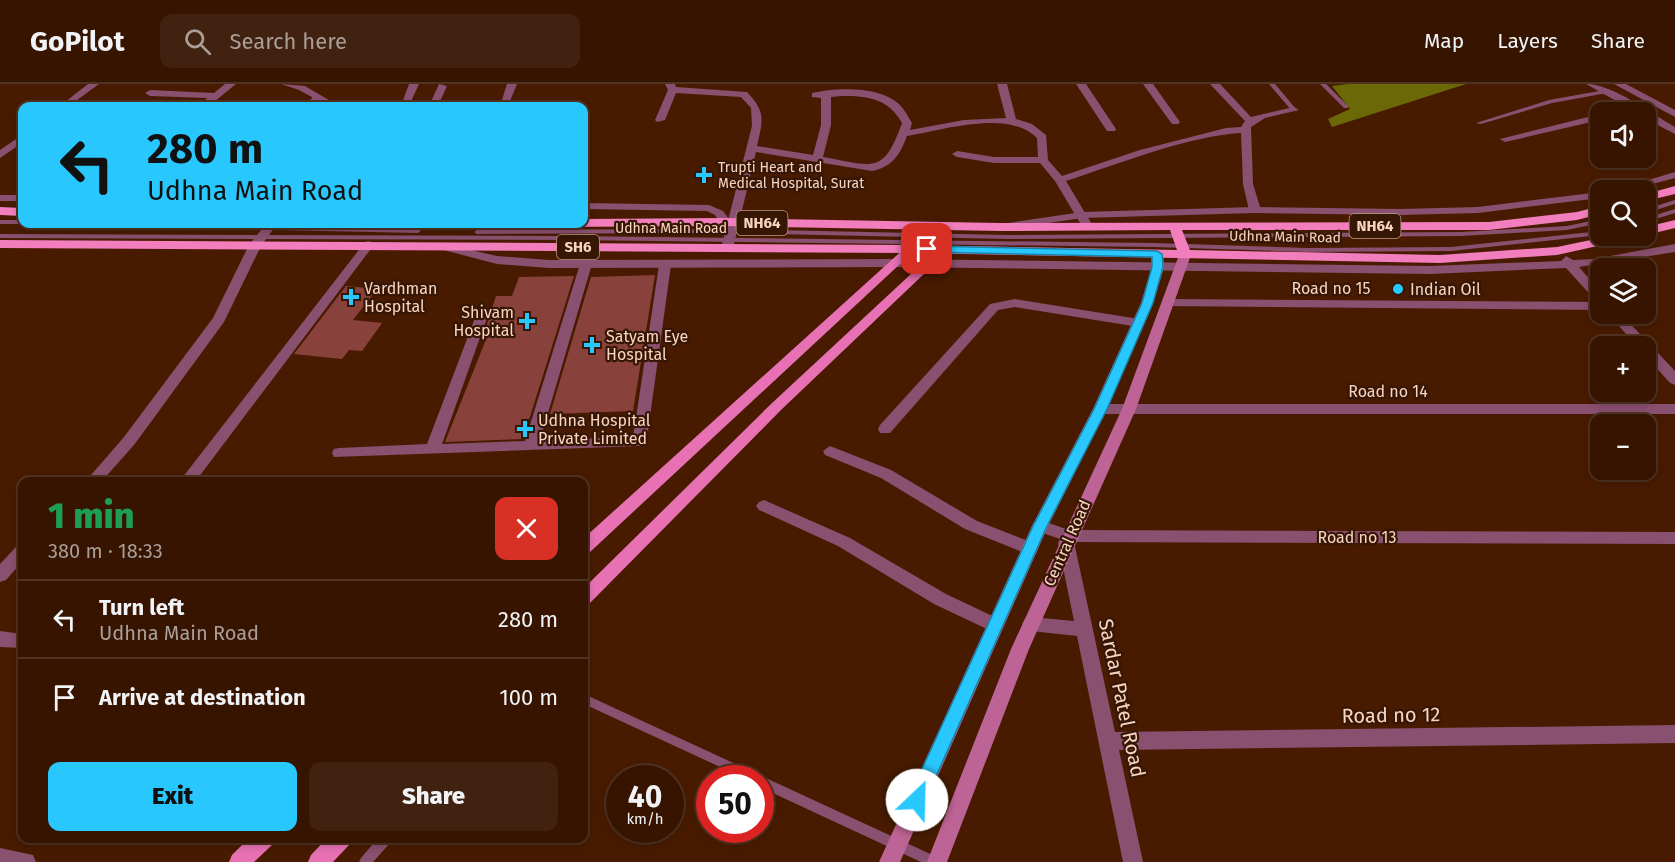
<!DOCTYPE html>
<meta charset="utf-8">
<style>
:root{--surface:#361400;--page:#41210f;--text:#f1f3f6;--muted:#aa9e99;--line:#503322;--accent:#28c8ff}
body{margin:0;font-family:"Fira Sans",sans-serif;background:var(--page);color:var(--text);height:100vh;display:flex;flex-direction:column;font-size:22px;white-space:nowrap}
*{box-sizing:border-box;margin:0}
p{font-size:20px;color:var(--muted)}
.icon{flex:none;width:33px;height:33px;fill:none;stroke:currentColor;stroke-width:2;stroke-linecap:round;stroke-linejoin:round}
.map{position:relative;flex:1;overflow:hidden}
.details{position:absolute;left:18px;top:393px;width:570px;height:366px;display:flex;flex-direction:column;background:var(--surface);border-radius:12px;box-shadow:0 3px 9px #0003,0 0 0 2px var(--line)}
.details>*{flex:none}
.hud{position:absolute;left:18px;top:18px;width:570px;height:126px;border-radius:12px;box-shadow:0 3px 9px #0003,0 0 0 2px var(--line);background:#28c8ff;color:#111;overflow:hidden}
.controls{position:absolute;left:1590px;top:18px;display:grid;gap:12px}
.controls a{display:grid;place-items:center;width:66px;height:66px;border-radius:12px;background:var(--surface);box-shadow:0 3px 9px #0003,0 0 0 2px var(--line);font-size:30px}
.speed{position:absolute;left:606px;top:681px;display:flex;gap:12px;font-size:30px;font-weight:700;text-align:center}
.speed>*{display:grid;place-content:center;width:78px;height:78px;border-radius:50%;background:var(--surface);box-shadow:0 3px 9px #0003,0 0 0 2px var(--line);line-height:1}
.speed small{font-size:15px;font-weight:400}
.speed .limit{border:9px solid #d22;background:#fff;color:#111}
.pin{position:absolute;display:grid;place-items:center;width:51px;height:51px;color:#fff;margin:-26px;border-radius:12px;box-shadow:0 3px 9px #0006}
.me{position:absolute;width:66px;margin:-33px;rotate:24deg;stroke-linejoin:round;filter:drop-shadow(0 0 4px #0008)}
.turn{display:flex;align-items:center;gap:21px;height:126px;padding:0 30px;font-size:27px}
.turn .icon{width:78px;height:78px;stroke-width:2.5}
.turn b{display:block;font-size:42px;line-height:51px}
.round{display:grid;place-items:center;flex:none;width:63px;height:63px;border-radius:12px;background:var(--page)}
.head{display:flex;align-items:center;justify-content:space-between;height:102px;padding:0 30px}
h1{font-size:36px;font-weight:800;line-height:45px;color:#1e9e55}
.action{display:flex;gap:12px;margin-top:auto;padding:12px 30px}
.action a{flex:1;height:69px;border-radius:12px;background:var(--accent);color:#111;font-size:24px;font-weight:800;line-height:69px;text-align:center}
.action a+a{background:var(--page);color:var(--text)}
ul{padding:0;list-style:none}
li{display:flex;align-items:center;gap:18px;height:78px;padding:0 30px;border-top:2px solid var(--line)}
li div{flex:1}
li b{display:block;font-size:22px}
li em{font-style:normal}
header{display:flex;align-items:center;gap:36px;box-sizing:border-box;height:84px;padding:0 30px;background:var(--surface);border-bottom:2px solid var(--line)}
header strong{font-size:28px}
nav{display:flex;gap:33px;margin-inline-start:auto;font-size:21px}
.search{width:420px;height:54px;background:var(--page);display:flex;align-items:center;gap:15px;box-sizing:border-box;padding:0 21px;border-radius:12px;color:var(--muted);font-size:22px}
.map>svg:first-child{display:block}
.forest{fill:#6b6808}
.building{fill:#88423b}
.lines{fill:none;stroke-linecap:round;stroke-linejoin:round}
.service{fill:#89506f;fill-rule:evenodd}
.minor{fill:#89506f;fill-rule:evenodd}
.tertiary{fill:#89506f;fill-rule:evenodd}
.secondary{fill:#be6395;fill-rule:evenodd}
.primary{fill:#e771b3;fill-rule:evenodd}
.trunk{fill:#f27ebe;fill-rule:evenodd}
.route{fill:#28c8ff;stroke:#1a82a6;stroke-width:1.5}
.poi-dot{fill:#28c8ff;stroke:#361605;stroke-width:2}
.labels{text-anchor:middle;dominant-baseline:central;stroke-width:4.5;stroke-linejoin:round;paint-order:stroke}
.far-poi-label{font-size:14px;fill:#f9d4c2;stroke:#361605;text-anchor:start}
.far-street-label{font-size:14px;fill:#f9d4c2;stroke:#361605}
.shield{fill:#361605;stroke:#be9b89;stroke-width:1.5}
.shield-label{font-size:15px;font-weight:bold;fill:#f9d4c2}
.poi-label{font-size:16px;fill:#f9d4c2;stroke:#361605;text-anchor:start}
.street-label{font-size:16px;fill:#f9d4c2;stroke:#361605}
.near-street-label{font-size:20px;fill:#f9d4c2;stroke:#361605}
</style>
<header>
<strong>GoPilot</strong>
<div class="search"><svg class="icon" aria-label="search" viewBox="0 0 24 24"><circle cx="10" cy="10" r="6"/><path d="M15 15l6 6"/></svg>Search here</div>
<nav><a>Map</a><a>Layers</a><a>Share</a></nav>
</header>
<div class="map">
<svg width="1675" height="778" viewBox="0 0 1675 778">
<rect width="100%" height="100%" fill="#481b00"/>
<path class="forest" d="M1348,0H1466L1332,43L1328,35L1350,25L1332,2Z"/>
<g class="building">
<path d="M655,191L633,327L550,330L591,193Z"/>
<path d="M574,192L523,355L445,358L487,253H483L496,212H512L519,193Z"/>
<path d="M346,202L377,205L353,236L382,239L362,267L349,266L342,275L294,270Z"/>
</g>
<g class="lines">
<g class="service">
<path d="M1269,0H1275L1296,25V27H1292Z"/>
<path d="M1320,0H1326L1348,22V24H1344Z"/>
<path d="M1605,6L1608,8L1607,9L1552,19L1481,40L1476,39L1549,16Z"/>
<path d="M1675,116V120L1646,129V125Z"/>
<path d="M1675,125V129L1646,138V134Z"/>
<path d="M1600,135V139L1567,146L1461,152L1008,155L724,149L477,150L474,148L477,146L724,145L1008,151L1461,148L1567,142Z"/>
<path d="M0,136H22V140H24H0Z"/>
<path d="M87,140H162L418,145L421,147L418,149L90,142Z"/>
<path d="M1600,147V151L1451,167L1307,168L1154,163L566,156L0,154V150L566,152L1154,159L1307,164L1451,163Z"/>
<path d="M584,610L939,774L941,778H921L760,703V694H744L584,620Z"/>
<path d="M378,754H393L391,758L373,778H359L361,774Z"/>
</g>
<g class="minor">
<path d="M88,0H99L69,22H60Z"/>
<path d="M225,0H236L209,22H199L207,14L150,12L145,9L150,6L214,9Z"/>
<path d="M409,0H419L409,22H401Z"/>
<path d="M439,0L447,2L438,22H429Z"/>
<path d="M507,0H517L508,22H500Z"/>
<path d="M665,0H675L676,3L747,8C766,28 763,36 757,62L813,71L821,41V14L812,13V9C836,4 874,2 895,17C903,22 907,31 912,39L910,46L964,36L1006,34L997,0H1007L1016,35L1032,40L1046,51L1048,76L1062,92L1140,66L1226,44L1241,43L1245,37L1210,0H1220L1251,33L1294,23L1299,26L1265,34L1251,43L1253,100L1261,126L1259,128L1255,129L1249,126L1243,100L1241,49C1188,52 1118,80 1066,97L1093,142L1087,145L1083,144L1055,97L1040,79H994L957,73L952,70L957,67L994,73H1038L1037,54C1008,25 944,46 907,52C900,71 892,83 872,87L756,68L733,164L727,168L721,164L752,42L751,24L741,13L676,9L665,36L657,38L655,36L668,6ZM842,12C868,12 888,14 902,39C883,93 872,81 823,73L831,41V13Z"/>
<path d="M1076,0H1086L1116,45L1115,47H1107Z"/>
<path d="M1143,0H1153L1180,38L1178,40H1172Z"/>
<path d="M315,11L323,13L313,22H304Z"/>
<path d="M1636,22L1639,23V27L1617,28Z"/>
<path d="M1600,30V36L1505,58L1500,55Z"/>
<path d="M22,51V59L0,74V66Z"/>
<path d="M266,140H277L261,162L224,238L134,361L101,398H85L124,353L213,234L249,161Z"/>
<path d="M369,157L375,160L373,162L195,398H179L365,158Z"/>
<path d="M586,176L592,180L540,356L631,353L634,347L659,181L665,177L671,181L648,347L640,362L334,373L332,369L334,365L339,364L427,360L475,234L481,230L487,234L442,360L525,357L580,180Z"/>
<path d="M1015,215L1139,235L1145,239L1139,243L1015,223L998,226L890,349H880L878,345L880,341L990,220Z"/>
<path d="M1169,215L1600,218V226L1165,222V216Z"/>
<path d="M1100,320H1675V330H1100L1093,325Z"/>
<path d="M830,362L891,386L977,437L1036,460L1038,465L1036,470L1030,471L965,445L881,394L825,371L823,367Z"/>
<path d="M764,416L850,454L946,510L1001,536L1004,541L1001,546L995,548L989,546L934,520L838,462L759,426L756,422L759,418Z"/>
<path d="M1040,436L1069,446L1675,448V460L1074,458L1115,648L1675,641V659L1119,666L1143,778H1123L1077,552L1031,547L1025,545L1022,540L1025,535L1031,533L1074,537L1058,459L1060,455L1034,446L1032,442L1034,438Z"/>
<path d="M22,462V478L6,496L0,498V480L16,463Z"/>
<path d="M0,547L22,550V564L0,563Z"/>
<path d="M0,764L33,771L36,778H0Z"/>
</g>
<g class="tertiary">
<path d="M281,0L305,2L339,22H328L299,6Z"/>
<path d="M1586,0C1613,0 1652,30 1675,43V50L1646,35V28H1636Z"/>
<path d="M1614,0H1626L1675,26V33Z"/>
<path d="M1675,88V94L1630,106H1615Z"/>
<path d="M1600,108V114L1478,129L1400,131L1255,129L1082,134L1008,145L1002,142L1008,139L1082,128L1255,123L1400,125L1478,123Z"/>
<rect x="0" y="111" width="22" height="6"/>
<path d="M584,119L709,121L723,127L731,138L729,140H721L715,131L707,127L584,125Z"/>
<path d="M440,159L497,172L549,176L894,175L1430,182L1561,177L1566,172L1573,176L1594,175L1675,160V168L1579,183L1600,207V218L1596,217L1566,184L1430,190L894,183L549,184L497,180L436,164V160Z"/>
<path d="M1608,230H1621L1675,287V301L1670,299L1646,272V262H1637Z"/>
</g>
<g class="secondary">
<path d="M1157,166L1163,170L1164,183L1153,219L1107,325L1048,442L900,778H879L1032,442L1093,325L1141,219L1152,183L1151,170Z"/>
<path d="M1185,167L1191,171L1136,325L1029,565L947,778H927L1011,565L1122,325L1179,171Z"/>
</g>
<g class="primary">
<path d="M910,161L916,165L914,167L590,468L584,469V454L906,163Z"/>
<path d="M943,162L947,164V168L781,326L590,519L584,521V504L771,320L939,164Z"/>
<path d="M249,754H275L272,761L254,778H229L232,771Z"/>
<path d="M327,754H352L349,761L333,778H308L311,771Z"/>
</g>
<g class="trunk">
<path d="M1675,102V110L1646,117V110Z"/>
<path d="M1600,122V130L1577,136L1489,146H1182L1190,166L1440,171L1557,163L1610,152H1631L1629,155L1557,171L1440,179L910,169L0,164V156L910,161L1177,166L1170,146L1000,147L725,142L374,144L368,140H584V135L725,134L1000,139L1489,138L1577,128Z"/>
<path d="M0,123L22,124V132L0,131Z"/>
<path d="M1675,136V144L1646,151V143Z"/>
</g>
</g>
<path class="route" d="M927,162L1157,167L1162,170L1163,183L1153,219L1107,325L1047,442L923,722L917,724L911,722L908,716L911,709L1033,442L1094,325L1142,219L1152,183V173L923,168L921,165Z"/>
<g class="poi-dot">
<path d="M701 82h6v6h6v6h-6v6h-6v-6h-6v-6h6z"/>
<circle cx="1398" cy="205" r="6"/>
<path d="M348 204h6v6h6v6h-6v6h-6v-6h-6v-6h6z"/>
<path d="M524 228h6v6h6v6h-6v6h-6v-6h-6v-6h6z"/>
<path d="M589 252h6v6h6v6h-6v6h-6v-6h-6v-6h6z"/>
<path d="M522 336h6v6h6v6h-6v6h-6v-6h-6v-6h6z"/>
</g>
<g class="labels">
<g class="far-poi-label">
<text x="718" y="83">Trupti Heart and<tspan x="718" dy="16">Medical Hospital, Surat</tspan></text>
</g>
<g class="far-street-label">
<text x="671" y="144">Udhna Main Road</text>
<text transform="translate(1285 153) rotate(1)">Udhna Main Road</text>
</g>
<g class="shield">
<rect x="736.5" y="127" width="51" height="24" rx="4.5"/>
<rect x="1349.5" y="130" width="51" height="24" rx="4.5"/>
<rect x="557" y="151" width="42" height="24" rx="4.5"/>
</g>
<g class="shield-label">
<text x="762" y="139">NH64</text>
<text x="1375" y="142">NH64</text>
<text x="578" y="163">SH6</text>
</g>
<g class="poi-label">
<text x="364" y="204">Vardhman<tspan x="364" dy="18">Hospital</tspan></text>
<text x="1410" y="205">Indian Oil</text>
<text x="514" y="228" text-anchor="end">Shivam<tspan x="514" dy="18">Hospital</tspan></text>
<text x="606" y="252">Satyam Eye<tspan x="606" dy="18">Hospital</tspan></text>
<text x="538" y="336">Udhna Hospital<tspan x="538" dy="18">Private Limited</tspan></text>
</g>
<g class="street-label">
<text x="1331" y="204">Road no 15</text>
<text x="1388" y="307">Road no 14</text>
<text x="1357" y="453">Road no 13</text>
<text transform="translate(1067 459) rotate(-66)">Central Road</text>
</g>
<g class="near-street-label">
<text transform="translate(1122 614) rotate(78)">Sardar Patel Road</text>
<text transform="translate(1391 631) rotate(-1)">Road no 12</text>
</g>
</g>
</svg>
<div class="controls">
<a><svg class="icon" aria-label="sound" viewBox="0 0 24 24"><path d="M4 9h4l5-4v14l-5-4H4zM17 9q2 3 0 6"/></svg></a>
<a><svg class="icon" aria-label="search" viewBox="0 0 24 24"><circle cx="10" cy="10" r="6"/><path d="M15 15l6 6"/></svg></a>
<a><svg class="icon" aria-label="layers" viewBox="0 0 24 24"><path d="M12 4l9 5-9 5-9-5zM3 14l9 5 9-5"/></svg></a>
<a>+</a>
<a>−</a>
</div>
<div class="speed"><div>40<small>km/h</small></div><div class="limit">50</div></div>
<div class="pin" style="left:927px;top:165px;background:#d93025"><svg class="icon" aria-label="arrive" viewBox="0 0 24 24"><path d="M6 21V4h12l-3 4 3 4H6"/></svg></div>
<svg class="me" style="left:917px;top:716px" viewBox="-20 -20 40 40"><circle r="19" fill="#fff"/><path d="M0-13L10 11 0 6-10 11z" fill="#28c8ff"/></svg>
<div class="hud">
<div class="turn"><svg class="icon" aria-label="left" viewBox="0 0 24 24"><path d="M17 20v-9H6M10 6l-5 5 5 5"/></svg><div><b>280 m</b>Udhna Main Road</div></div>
</div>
<section class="details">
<div class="head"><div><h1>1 min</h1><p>380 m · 18:33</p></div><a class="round" style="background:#d93025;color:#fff"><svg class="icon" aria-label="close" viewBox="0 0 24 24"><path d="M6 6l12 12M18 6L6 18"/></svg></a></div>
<ul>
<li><svg class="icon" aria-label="left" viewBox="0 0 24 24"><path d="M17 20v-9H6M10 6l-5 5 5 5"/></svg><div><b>Turn left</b><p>Udhna Main Road</p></div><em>280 m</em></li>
<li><svg class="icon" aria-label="arrive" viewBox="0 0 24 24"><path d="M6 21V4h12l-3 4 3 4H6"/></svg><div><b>Arrive at destination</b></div><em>100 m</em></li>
</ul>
<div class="action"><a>Exit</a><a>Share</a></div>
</section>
</div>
